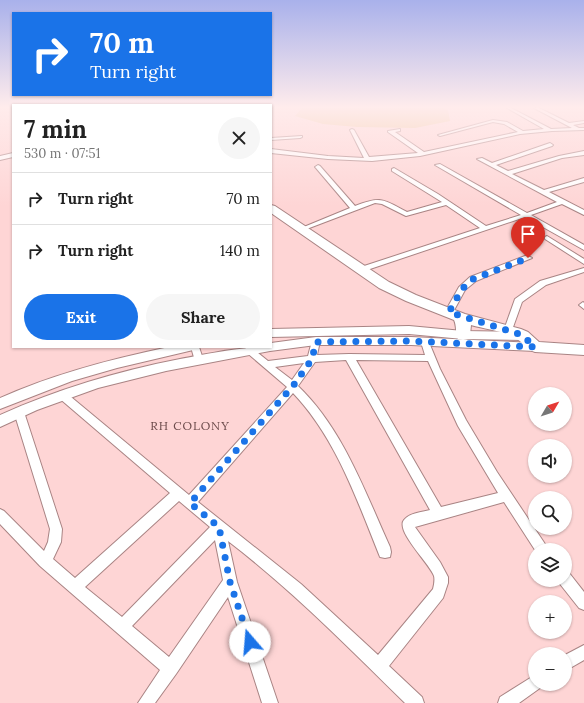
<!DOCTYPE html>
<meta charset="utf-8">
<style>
:root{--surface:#fff;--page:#f6f6f6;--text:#222;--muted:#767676;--line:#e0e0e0;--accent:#1a73e8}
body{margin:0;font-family:Lora,serif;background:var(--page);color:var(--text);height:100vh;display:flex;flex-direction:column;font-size:15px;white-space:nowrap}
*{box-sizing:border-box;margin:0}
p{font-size:13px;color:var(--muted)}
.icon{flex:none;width:22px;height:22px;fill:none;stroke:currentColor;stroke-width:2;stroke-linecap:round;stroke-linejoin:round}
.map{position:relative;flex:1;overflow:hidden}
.panel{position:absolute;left:12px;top:104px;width:260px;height:244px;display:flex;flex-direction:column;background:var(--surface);border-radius:0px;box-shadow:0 1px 3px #0004}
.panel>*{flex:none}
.banner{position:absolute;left:12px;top:12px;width:260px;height:84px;border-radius:0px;box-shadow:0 1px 3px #0004;background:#1a73e8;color:#fff;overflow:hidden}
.needle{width:26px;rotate:51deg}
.controls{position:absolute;left:528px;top:387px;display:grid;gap:8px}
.controls a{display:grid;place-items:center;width:44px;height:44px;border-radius:50%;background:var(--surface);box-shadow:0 1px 3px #0004;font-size:20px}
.pin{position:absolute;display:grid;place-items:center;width:34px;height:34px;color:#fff;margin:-41px -17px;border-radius:50% 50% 50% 0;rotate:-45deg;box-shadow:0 0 4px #0007}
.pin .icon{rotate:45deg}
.me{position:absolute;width:44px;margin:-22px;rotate:342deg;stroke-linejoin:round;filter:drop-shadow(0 0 3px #0008)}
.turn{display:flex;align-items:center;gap:14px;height:84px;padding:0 12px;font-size:18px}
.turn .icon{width:52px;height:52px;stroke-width:2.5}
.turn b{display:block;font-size:28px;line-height:34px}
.round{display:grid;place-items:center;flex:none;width:42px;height:42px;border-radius:21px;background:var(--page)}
.summary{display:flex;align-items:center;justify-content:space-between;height:68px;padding:0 12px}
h1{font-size:24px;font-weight:700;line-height:30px}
.button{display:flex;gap:8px;margin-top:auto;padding:8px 12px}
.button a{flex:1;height:46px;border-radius:24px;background:var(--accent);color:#fff;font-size:16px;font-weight:700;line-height:46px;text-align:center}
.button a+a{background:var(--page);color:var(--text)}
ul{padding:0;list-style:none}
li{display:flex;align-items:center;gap:12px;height:52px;padding:0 12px;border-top:1px solid var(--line)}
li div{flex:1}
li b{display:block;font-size:15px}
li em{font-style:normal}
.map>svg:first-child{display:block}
.green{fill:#edc697}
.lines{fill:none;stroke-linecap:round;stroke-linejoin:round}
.minor-casing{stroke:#a98484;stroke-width:2}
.tertiary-casing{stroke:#a98484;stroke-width:2}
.primary-casing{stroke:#a98484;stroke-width:2}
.minor{fill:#fff;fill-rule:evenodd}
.tertiary{fill:#fff;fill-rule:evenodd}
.primary{fill:#fff;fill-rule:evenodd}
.route{stroke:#1a73e8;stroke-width:7;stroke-dasharray:0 12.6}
.labels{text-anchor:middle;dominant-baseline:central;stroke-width:4;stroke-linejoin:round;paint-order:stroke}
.neighbourhood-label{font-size:12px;letter-spacing:1px;fill:#6c4b4b;stroke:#fed5d5}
</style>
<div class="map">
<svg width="584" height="703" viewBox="0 0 584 703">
<rect width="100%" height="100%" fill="#fed5d5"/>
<path class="green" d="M302,108H443L448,110L450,121L415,128L357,127L323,124L295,116Z"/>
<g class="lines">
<g class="minor-casing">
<g id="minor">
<path d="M507,108H511L551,129L572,128L534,108H539L569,123L584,121V123L573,125L579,128H584V130L552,131L520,134L420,156L372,161L328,159L271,153V149L328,156L364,158L350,130L352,129L354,130L369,157L418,153L388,132V131L400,129V131L395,132L424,152L518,132L504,124L493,122L440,136L438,135L493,120L507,122L523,131L544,129Z"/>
<path d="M302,136V137L300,138L271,140V138Z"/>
<path d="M550,143L553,145L552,146L496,165L508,171L559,156L584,151V155L562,158L512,174L544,190L584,178V182L549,192L584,210V215L562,204L531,215L584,245V250L525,217L361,272H358V268L480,228L446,205L406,216L382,204L375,203L304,230H300L299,229L350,208L316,168L315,167L318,165L320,166L355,206C382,196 382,199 407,212L442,202L392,171V169L394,168L438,194L486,226L521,215L435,165L440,164L527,213L557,202L477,159L482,158L492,163Z"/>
<path d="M547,236L584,259V264L545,239V237Z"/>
<path d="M525,256H528L532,258L476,281L465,290L452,314H446L445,312L459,287L470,277Z"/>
<path d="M584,268V272L546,285L522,302L512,330L508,333L505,332L504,330L515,299L540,281Z"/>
<path d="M583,302L584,303V309L579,305Z"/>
<path d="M316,338L320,341L317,355L349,354L425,355L421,342L422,340H428L440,369L466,420L497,472L549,550H535L504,502L415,527L440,562L448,577V583L443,598L389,666L422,697L424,703H405C348,647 292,590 228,541L237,582L278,703H262L228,597L176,674L155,703H138L160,670L40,566L0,524V509L4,511L44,551L48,542L50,529L14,412L15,409L19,408L23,409L24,412L62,529L61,542L53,559L75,578L170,493L59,398L57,395L59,392L62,391L65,392L189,495L287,387L246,352L245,350L246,348H252L268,361L308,356L312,341ZM346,360L430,510C422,512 409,513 404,520C395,531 430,564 434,576C435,580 434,585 433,589L378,655L301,584L198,502L293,393C336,438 357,500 380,557L385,558L390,557L391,552L390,547C365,492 343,429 298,386L315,362ZM356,360L428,361L458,426L498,493L441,507ZM304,363L292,380L275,367ZM179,501L210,527L122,617L85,587ZM215,540L223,580L169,657L132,626Z"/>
<path d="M191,347H199L203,359L201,361H195Z"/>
<path d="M565,572L570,574L584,592V610L579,608L560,584L559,580H565Z"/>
<path d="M584,645V660L565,671V655Z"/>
<path d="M535,675V684H542L540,688L519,703H498L500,697Z"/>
</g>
</g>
<g class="tertiary-casing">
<g id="tertiary">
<path d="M13,153V157L0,160V156Z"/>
<path d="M409,326L463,331L523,332L527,333L529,336L527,339L523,340L463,339L409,334L271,337V329Z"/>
<path d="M316,337H411L535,343L539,344L541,347L539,350L535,351L411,345H316L270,351L166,371L98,388L37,410L0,427V415C58,389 118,371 180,359C212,353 239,347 271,347V343Z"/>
<path d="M169,347H195L193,350L189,351L117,368L72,381L0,409V398C54,374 111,359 169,347Z"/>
</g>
</g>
<g class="primary-casing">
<path id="primary" d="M271,205L275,206L389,282L416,295L465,314L521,329L528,332L539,342L584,345V355L535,352C527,350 524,343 517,339C504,331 485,329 471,325L470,335L468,339L463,340L458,339C455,333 457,326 454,320L406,301L379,288L271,213Z"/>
</g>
<use href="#minor" class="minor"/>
<use href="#tertiary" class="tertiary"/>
<use href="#primary" class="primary"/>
</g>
<linearGradient id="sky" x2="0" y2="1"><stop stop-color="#a9b1eb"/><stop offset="0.52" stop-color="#ffecec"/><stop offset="1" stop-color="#ffecec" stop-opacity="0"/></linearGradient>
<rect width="584" height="206" fill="url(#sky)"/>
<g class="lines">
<path class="route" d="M250,642L230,582L219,527L190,503L293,386L312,359L316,342L411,341L535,347L523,336L516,333L449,312L462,289L473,279L528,258"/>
</g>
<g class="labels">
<g class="neighbourhood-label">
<text x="190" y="425">RH COLONY</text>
</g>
</g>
</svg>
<div class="controls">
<a><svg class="needle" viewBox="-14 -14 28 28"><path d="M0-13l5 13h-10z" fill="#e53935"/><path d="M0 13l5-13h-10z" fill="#767676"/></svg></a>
<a><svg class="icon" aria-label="sound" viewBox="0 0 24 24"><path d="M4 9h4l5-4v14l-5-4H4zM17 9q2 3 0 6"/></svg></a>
<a><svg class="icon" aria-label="search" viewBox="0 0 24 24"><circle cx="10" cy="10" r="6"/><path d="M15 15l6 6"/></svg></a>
<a><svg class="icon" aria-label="layers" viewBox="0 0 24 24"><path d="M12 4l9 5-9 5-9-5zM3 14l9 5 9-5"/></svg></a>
<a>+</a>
<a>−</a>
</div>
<div class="pin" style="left:528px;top:258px;background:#d93025"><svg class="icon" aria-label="arrive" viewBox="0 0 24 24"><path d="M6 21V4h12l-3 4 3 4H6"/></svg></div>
<svg class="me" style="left:250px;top:642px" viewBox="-20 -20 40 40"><circle r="19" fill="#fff"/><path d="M0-13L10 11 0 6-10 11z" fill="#1a73e8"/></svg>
<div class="banner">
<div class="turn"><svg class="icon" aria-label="right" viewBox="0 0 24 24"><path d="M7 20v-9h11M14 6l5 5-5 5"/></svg><div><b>70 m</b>Turn right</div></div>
</div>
<section class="panel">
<div class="summary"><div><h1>7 min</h1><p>530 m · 07:51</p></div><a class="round"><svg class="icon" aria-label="close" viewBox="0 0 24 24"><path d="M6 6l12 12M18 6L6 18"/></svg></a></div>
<ul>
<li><svg class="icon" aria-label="right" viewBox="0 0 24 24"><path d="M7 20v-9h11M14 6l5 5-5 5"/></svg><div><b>Turn right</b></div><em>70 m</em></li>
<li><svg class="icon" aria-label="right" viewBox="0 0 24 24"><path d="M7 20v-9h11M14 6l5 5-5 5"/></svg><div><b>Turn right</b></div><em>140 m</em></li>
</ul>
<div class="button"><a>Exit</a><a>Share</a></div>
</section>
</div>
